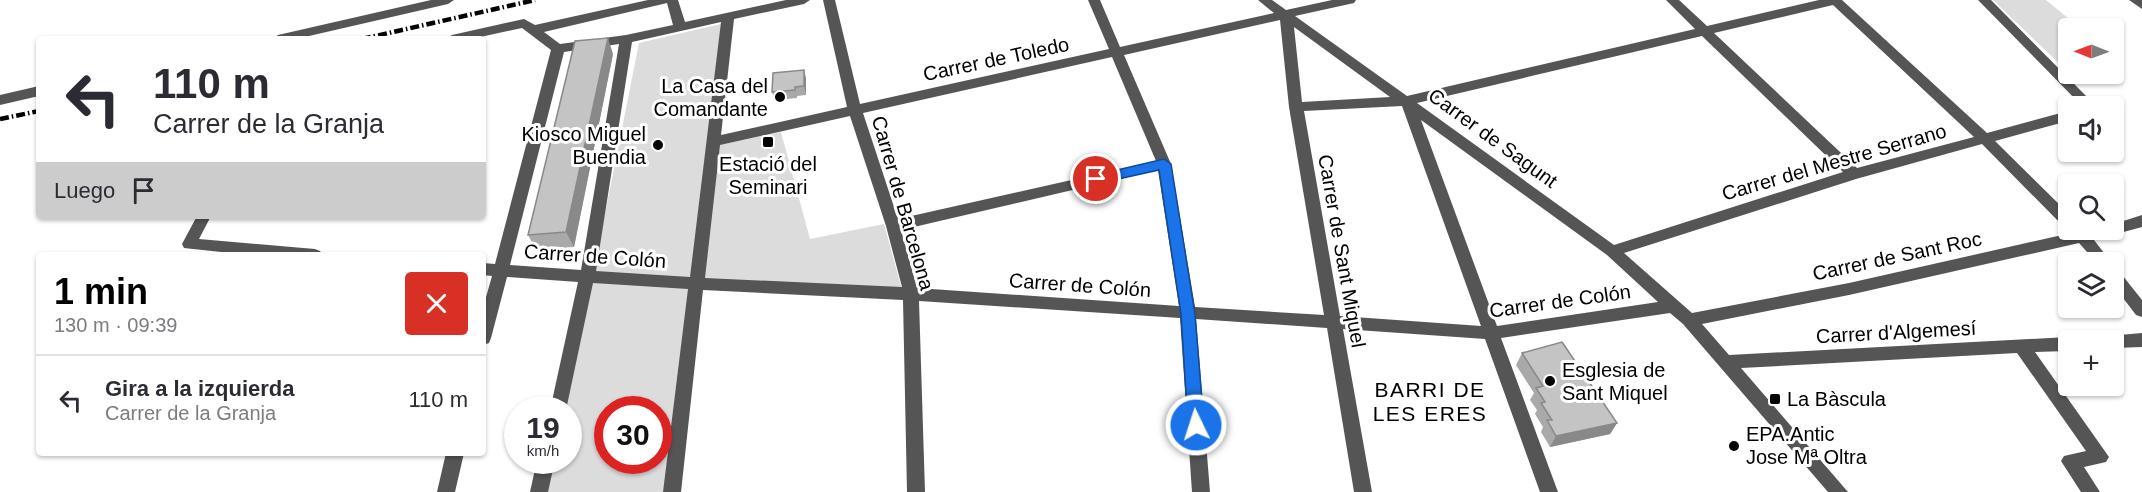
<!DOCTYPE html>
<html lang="es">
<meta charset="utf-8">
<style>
:root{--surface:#fff;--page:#f2f2f3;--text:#2b2b33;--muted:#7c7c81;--line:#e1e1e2;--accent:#000}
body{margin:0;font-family:Arial,sans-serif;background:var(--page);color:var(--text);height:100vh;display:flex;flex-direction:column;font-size:22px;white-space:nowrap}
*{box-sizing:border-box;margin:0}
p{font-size:20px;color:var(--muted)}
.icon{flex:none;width:33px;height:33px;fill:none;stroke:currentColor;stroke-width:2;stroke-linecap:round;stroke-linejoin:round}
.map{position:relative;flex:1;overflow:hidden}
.side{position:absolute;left:36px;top:252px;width:450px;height:204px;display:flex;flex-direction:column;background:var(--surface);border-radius:6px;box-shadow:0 2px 4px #0004}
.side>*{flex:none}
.hud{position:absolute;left:36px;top:36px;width:450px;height:183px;border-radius:6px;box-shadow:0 2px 4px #0004;background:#fff;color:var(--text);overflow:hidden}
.needle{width:39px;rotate:271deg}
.tools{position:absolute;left:2058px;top:18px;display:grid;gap:12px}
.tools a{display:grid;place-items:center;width:66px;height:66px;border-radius:6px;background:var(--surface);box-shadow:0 2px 4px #0004;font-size:30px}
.speed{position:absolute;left:504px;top:396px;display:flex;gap:12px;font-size:30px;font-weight:700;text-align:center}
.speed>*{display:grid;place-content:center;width:78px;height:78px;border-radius:50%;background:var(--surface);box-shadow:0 2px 4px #0004;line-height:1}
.speed small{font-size:15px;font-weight:400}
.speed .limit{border:9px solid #d22;background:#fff;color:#111}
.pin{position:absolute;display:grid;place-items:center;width:51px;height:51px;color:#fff;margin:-26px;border:3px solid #fff;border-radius:50%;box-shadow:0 2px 6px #0007}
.me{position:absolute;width:66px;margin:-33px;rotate:356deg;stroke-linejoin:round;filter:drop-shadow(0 0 4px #0008)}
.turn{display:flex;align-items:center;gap:21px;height:126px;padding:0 18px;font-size:27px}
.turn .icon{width:78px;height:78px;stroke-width:2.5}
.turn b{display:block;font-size:42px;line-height:51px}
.then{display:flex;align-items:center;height:57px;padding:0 18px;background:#0003;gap:12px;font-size:22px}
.round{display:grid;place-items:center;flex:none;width:63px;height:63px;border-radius:6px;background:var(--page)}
.summary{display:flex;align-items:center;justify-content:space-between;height:102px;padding:0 18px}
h1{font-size:36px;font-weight:700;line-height:45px;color:var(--accent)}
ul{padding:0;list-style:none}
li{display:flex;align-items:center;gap:18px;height:90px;padding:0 18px;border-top:2px solid var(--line)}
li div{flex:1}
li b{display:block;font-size:22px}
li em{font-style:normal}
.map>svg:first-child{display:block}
.green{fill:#dcdcdc;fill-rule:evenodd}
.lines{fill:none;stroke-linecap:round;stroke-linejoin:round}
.minor{fill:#555;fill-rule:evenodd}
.rail{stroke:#000;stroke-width:4.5;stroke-dasharray:9 3 1.5 3;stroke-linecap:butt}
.wall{fill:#a9a9a9}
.shaded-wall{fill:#898989}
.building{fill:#c4c4c4;stroke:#898989;stroke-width:1.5}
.route{fill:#1a73e8;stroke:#114b97;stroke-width:1.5}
.poi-dot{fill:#000;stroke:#fff;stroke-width:2}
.labels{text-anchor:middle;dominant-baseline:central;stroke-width:6;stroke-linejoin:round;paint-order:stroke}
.street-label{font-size:20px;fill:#000;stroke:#fff}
.poi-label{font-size:20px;fill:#000;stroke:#fff;text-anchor:start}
.neighbourhood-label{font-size:21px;letter-spacing:1.5px;fill:#000;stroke:#fff}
</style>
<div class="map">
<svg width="2142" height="492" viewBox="0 0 2142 492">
<rect width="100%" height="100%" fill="#fff"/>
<g class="green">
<path d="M1993,0H2046L2080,28H2068V69H2065Z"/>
<path d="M721,24L691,279L593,274L639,43Z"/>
<path d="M781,132L810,239L884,224L902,290L701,282L719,145Z"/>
<path d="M592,281L690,288L665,492H547L554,461L568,460V410L565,409ZM608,410H658V460H608Z"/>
</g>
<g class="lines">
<g class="minor">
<path d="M431,0H454L448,4L296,39H272L278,35Z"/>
<path d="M648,0H678L685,22L786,0H810L804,4L734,19L721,135L847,107L823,0H835L860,104L1109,49L1088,0H1100L1120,47L1274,13L1258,0H1272L1286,10L1332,0H1356L1354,3L1295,16L1407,96L1695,29L1666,0H1679L1707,26L1819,0H1842L1987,133L2068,111V121L1995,141L2068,213V227L2063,226L1982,144L1856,179L1624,253L1692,313L1849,283L2071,233L2072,230H2114V224L2142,215V227L2094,240L2111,262H2096L2079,243L1849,295L1702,324L1729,355L2068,337L2074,339L2068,340V351L2035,352L2109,457L2106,462L2084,467L2100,492H2081L2061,461L2064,456L2086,451L2017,353L1741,368L1848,492H1828L1683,324L1670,313L1501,338L1558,492H1540L1485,339L1343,329L1372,492H1354L1327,328L1196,319L1210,492H1192L1180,318L919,301L925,492H907L903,300L703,290L681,492H663L688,289L593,283L566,410H550L578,282L507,277L491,338L489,343L483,345V308L492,276L483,275V263L495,264L551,50L522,28L471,39H446L452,35L524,19L535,25ZM667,3L673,25L626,35L560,44L544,32ZM1833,5L1974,137L1857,168L1714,33ZM1280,20L1289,107L1324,315L1195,307L1171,164L1124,55ZM721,22L690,277L596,271L632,42ZM1294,27L1390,97L1302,102ZM1702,36L1843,172L1614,245L1417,103ZM619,44L581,270L510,265L564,52ZM1112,57L1156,161L898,219L863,113ZM1402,106L1481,326L1340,316L1304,111ZM850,116L886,226L902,287L705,278L720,145ZM1421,120L1607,255L1658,302L1497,326ZM1158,170L1179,306L917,288L901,230Z"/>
<path d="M1978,0H1991L2096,106H2082Z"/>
<path d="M2129,0H2142V9Z"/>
<path d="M39,86V96L0,105V95Z"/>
<path d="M197,216H211L199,239L315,249L320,251L323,255H249L184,248L182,244Z"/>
<path d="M2114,269L2119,271L2142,300V317L2136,315L2114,286Z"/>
<path d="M2142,333V347L2114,348V340H2106L2108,336Z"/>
<path d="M446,453H464L455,492H437Z"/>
<path d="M537,460H555L548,492H530Z"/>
</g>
<g class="rail">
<path d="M362,39L535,0"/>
<path d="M0,119L39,111"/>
</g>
</g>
<g class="wall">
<path d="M613,54L574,247L536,250L528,235Z"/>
<path d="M806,78V95L797,96V98L775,100L772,92Z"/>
<path d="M1522,353L1617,423L1610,434L1550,447L1541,432L1543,427L1535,414L1537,410L1530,400L1534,393L1516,365Z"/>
</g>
<g class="shaded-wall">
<path d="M608,38L613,54L574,247L566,232Z"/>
<path d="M804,70L806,78V95L804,86Z"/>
<path d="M1617,423L1610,434L1550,447L1556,436Z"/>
</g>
<g class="building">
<path d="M608,38L566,232L528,235L575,41Z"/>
<path d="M804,70V86L795,87V90L772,92L773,73Z"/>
<path d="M1562,342L1617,423L1556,436L1547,420H1552L1541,403L1545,402L1536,388L1543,386L1522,353Z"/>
</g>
<path class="route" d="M1164,159L1171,164L1195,314L1204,425L1196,432L1188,425L1181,314L1159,170L1096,184L1090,179L1096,175Z"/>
<g class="poi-dot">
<circle cx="780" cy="97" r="6"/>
<rect x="762" y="136" width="12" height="12" rx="3"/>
<circle cx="658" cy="145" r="6"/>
<circle cx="1550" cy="381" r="6"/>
<rect x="1769" y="393" width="12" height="12" rx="3"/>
<circle cx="1734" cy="446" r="6"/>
</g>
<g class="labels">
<g class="street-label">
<text transform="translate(996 59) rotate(-12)">Carrer de Toledo</text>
<text transform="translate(1493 138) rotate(36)">Carrer de Sagunt</text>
<text transform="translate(1834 162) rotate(-16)">Carrer del Mestre Serrano</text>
<text transform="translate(903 203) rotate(74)">Carrer de Barcelona</text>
<text transform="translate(1342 251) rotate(80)">Carrer de Sant Miquel</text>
<text transform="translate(595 256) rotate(4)">Carrer de Colón</text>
<text transform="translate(1897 256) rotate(-12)">Carrer de Sant Roc</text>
<text transform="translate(1080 285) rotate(4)">Carrer de Colón</text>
<text transform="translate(1560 301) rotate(-8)">Carrer de Colón</text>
<text transform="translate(1896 332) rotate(-3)">Carrer d'Algemesí</text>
</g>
<g class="poi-label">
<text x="768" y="86" text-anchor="end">La Casa del<tspan x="768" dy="23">Comandante</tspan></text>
<text x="646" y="134" text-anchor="end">Kiosco Miguel<tspan x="646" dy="23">Buendia</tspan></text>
<text x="768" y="164" text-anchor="middle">Estació del<tspan x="768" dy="23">Seminari</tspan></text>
<text x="1562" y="370">Esglesia de<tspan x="1562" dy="23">Sant Miquel</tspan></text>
<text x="1787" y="399">La Bàscula</text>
<text x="1746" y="434">EPA.Antic<tspan x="1746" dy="23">Jose Mª Oltra</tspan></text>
</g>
<g class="neighbourhood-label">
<text x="1430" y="389">BARRI DE<tspan x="1430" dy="24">LES ERES</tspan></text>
</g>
</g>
</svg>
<div class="tools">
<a><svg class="needle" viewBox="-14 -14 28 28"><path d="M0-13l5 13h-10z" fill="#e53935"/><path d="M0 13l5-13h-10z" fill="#7c7c81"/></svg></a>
<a><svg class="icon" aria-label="sound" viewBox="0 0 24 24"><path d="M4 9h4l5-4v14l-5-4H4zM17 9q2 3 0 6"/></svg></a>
<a><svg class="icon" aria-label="search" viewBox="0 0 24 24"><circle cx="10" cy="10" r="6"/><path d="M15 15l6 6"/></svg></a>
<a><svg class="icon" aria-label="layers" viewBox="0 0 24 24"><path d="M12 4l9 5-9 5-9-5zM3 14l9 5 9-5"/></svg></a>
<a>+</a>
</div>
<div class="speed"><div>19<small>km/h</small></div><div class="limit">30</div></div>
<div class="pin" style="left:1096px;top:179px;background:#d93025"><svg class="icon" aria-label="arrive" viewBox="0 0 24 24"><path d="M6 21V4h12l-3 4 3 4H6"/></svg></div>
<svg class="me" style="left:1196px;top:425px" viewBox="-20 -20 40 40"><circle r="17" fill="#1a73e8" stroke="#fff" stroke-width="3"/><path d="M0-11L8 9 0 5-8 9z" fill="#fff"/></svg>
<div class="hud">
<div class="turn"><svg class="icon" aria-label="left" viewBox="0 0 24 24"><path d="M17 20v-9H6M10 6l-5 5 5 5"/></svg><div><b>110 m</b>Carrer de la Granja</div></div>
<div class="then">Luego<svg class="icon" aria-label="arrive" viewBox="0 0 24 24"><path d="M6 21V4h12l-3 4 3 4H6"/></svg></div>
</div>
<section class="side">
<div class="summary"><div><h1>1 min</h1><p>130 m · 09:39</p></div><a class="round" style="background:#d93025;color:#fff"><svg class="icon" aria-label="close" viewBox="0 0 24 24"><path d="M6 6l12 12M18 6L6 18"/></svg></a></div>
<ul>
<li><svg class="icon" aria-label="left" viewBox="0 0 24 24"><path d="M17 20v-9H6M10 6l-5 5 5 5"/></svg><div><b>Gira a la izquierda</b><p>Carrer de la Granja</p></div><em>110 m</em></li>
</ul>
</section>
</div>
